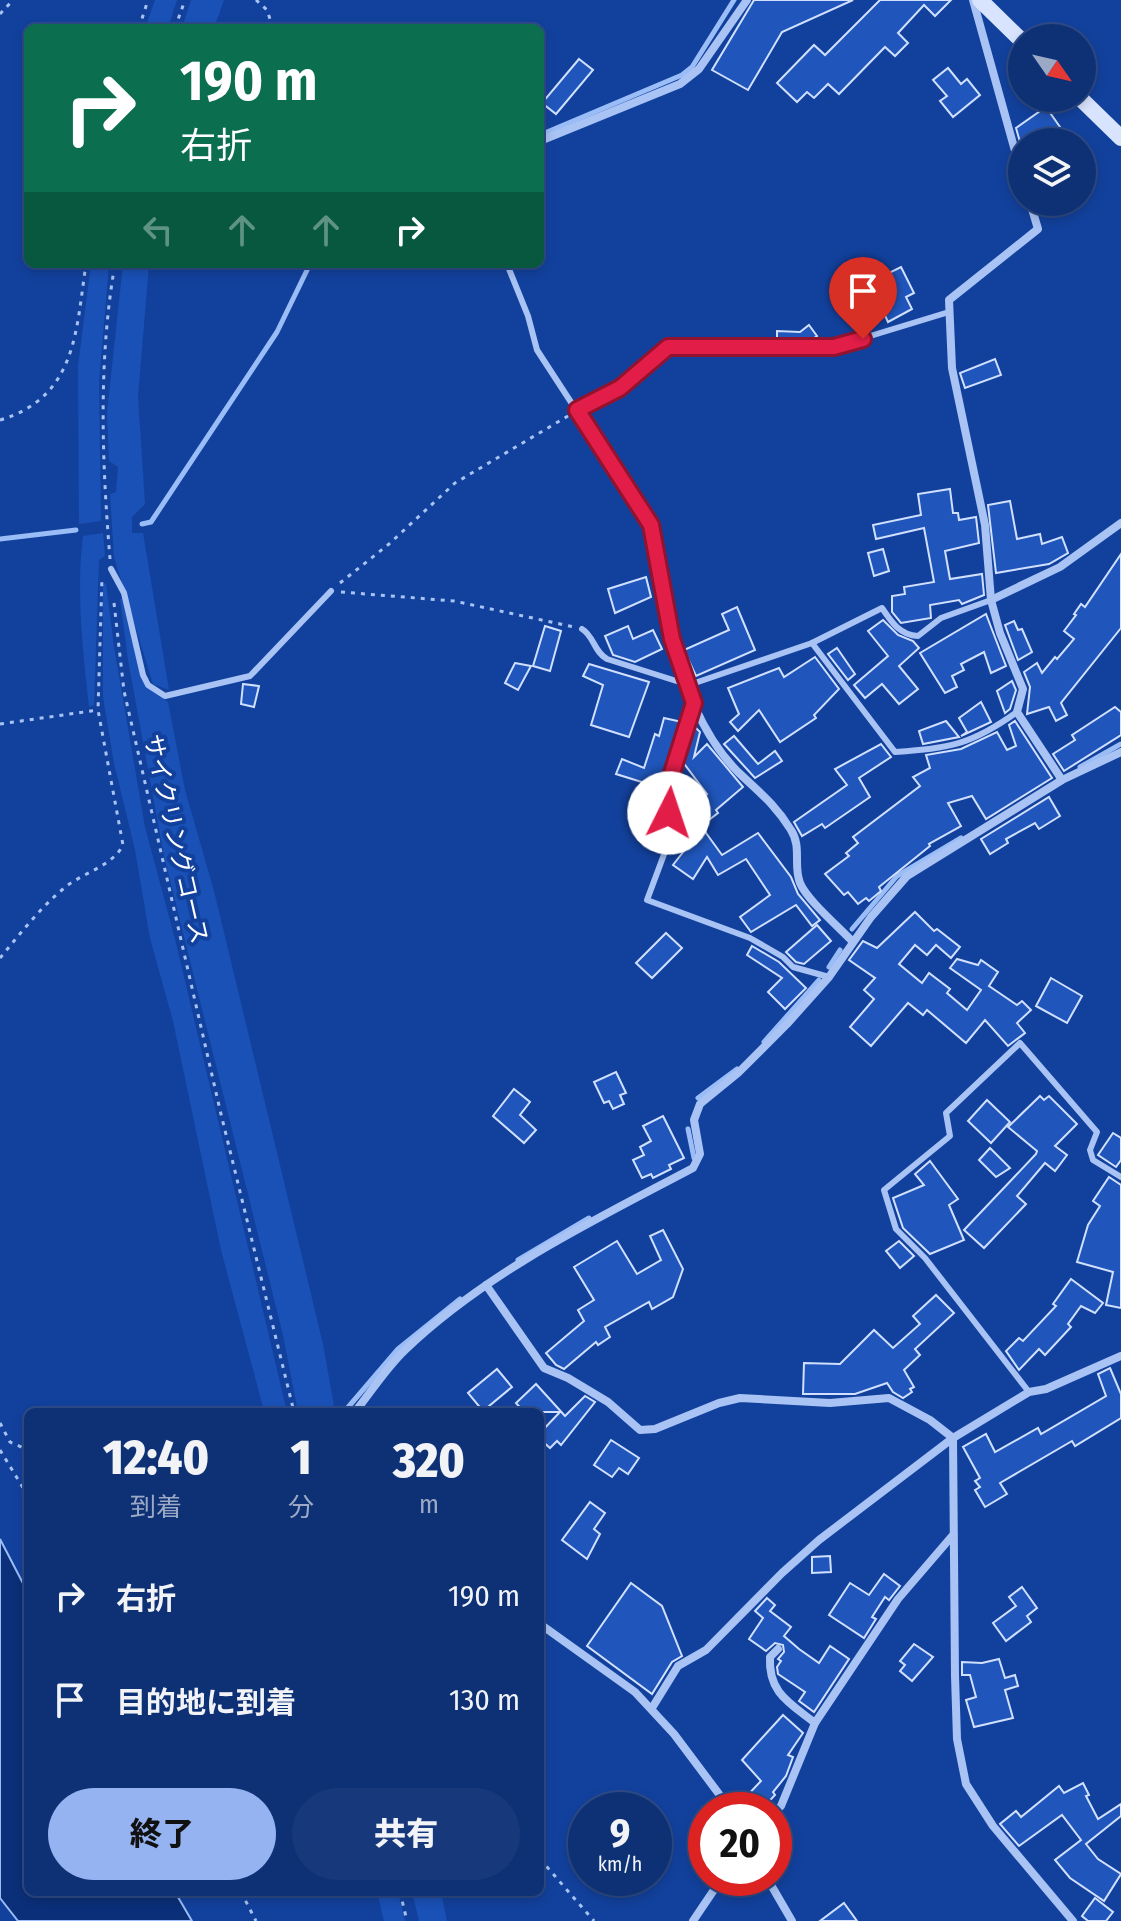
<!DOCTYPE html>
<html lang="ja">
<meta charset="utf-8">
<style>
:root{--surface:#0e3176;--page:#17397b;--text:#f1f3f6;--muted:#9ba9c5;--line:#2e4c88;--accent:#95b2f1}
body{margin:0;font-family:"Fira Sans Condensed","Noto Sans JP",sans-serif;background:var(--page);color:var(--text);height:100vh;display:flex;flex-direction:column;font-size:30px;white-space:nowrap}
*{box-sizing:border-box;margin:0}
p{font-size:26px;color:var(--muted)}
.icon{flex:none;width:44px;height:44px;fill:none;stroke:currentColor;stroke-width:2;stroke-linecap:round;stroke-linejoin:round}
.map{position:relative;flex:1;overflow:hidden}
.drawer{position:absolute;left:24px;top:1408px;width:520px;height:488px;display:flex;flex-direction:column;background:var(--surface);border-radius:12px;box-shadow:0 4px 12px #0003,0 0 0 2px var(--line)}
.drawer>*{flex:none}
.top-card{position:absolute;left:24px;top:24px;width:520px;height:244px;border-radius:12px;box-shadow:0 4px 12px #0003,0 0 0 2px var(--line);background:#0b6e4f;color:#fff;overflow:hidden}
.needle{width:52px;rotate:124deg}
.tools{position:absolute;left:1008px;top:24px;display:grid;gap:16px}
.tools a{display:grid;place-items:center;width:88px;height:88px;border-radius:50%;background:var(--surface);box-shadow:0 4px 12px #0003,0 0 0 2px var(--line);font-size:40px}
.speed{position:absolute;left:568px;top:1792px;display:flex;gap:16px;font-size:40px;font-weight:700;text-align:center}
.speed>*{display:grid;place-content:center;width:104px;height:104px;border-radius:50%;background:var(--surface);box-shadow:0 4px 12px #0003,0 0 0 2px var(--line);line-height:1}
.speed small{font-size:20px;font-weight:400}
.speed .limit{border:12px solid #d22;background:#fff;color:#111}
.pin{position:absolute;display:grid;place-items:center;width:68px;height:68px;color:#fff;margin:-82px -34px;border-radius:50% 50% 50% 0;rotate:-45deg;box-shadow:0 0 8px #0007}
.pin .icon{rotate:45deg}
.me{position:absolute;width:88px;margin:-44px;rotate:4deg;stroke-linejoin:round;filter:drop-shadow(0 0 6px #0008)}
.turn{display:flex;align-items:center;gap:28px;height:168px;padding:0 24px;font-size:36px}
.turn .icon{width:104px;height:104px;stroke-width:2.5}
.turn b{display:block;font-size:56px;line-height:68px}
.lanes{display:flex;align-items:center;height:76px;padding:0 24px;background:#0003;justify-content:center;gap:40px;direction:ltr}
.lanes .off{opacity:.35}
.eta{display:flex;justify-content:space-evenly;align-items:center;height:136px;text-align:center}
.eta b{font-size:48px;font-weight:800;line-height:56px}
.primary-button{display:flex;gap:16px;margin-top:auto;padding:16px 24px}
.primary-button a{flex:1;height:92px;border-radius:48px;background:var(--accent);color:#111;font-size:32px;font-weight:800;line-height:92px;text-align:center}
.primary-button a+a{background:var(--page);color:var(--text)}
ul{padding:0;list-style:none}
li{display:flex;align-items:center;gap:24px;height:104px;padding:0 24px}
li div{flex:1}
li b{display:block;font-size:30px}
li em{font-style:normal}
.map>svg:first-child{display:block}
.green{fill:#1a51b7}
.water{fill:#0b2f79;stroke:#9abcf7;stroke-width:2}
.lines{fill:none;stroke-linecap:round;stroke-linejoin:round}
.stream{stroke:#9abcf7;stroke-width:5}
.building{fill:#2056bc;stroke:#d0e0fe;stroke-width:2}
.path{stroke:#a8c3f4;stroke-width:3;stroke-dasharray:4 6;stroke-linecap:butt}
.lane{stroke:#a8c3f4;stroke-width:6}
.street{stroke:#a8c3f4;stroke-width:8}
.secondary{stroke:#d8e4fd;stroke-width:16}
.route-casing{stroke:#92132f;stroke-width:20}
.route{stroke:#e11d48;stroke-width:14}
.labels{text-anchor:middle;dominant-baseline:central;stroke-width:8;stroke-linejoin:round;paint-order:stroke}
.street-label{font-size:24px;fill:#fff;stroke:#12419d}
</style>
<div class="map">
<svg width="1121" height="1921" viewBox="0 0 1121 1921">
<rect width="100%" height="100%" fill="#12419d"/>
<g class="green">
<path d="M155,0H177L168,28H145Z"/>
<path d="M191,0H224L214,28H182Z"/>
<path d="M91,264H109L99,383L101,521L79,524L78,366Z"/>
<path d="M123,264H149L138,397L145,504L132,517V533H143L169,690L153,684L114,557L110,494L116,492L118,467L109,461L107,413Z"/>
<path d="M103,533L105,556L99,560L94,705L89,707C83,650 76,592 83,536Z"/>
<path d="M106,583L114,647L145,827L175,939L287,1412H264L263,1407L221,1250L173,1021L150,938L135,850L114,763L103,697V584Z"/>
<path d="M124,598L144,683L168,702L185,790L214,891L323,1344L335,1412H298L283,1335L164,856L128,660L120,599Z"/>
<path d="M377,1892H398L405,1921H384Z"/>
<path d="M412,1892H441L447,1921H419Z"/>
</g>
<path class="water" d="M0,1539L28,1593V1892H175L192,1921H18L0,1898Z"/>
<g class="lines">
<g class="stream">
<path d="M540,135L682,75L692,67L734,0"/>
<path d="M142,524L151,522L277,332L310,264"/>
<path d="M0,539L76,530"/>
<path d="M1080,767L1121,744"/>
<path d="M852,929L897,876L961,838"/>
<path d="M829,967L840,950"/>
<path d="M764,1042L819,980"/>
<path d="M698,1098L737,1069"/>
<path d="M688,1129L694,1158"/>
<path d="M518,1260L589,1218"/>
<path d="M344,1412L398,1349L460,1299"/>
</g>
</g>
<g class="building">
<path d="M754,0H853L782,32L748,90L712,70Z"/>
<path d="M880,0H951L935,16L924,5L898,33L908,43L895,56L885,47L839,94L828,84L814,98L807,92L797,102L777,83L814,45L825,55Z"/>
<path d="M579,59L593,70L556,114L542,103Z"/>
<path d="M948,68L961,84L967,79L980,95L953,117L940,101L947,96L933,80Z"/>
<path d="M1046,107L1060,127L1038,142H1020L1016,128Z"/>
<path d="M901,267L914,293L906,297L912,309L888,322L883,311L867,319L852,291Z"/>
<path d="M809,325L817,336L810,341H777V331L800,332Z"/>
<path d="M995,359L1001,375L965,388L960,373Z"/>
<path d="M950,489L953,513H958L959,520L976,517L979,543L945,551L950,579L982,574L984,595L962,604L959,600L930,605L931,618L901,623L892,612V596L905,594L904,587L934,582L924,528L876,539L873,525L921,515L918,494Z"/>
<path d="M1010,501L1017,539L1040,534L1042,544L1062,537L1068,553L1049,564L996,573L988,505Z"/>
<path d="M883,549L889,571L874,576L868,553Z"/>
<path d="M1121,554V628L1061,703L1067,715L1056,721L1049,707L1027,714L1030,687L1024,672L1037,663L1042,673L1055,657L1057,659L1074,639L1064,631L1076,615L1074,614L1081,604L1085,607Z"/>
<path d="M646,577L651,597L615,613L608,589Z"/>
<path d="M737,607L755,650L696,676L684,650L729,630L722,614Z"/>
<path d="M986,614L1006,666L991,673L984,652L961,664L964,670L952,676L957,687L945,693L920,653Z"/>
<path d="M883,620L898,635L913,641L919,648L899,666L918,689L899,704L882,684L865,698L854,685L888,656L868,631Z"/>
<path d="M1014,621L1018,630L1022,629L1032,652L1018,660L1005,625Z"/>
<path d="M545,626L561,631L550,671L533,666Z"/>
<path d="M628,626L633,639L653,630L662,649L635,662L613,655L605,636Z"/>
<path d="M837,648L855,674L848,680L828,654Z"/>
<path d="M815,657L839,689L814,715L816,718L780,742L759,710L738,731L730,722L739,714L728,688L779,668L784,677Z"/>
<path d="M515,663L531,666L518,690L505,683Z"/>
<path d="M589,664L649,682L629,737L591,725L603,685L583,676Z"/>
<path d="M1012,681L1016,690L1010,709L1005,713L997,691Z"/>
<path d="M243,684L259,686L254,707L241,704Z"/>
<path d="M981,702L991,722L961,736L967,732L959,718Z"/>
<path d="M1115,707L1121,712V735L1064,771L1053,754L1075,740L1072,735Z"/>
<path d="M664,718L682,722L661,788L616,774L622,759L644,768L655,734L659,736Z"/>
<path d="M946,721L959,737L923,744L919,731Z"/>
<path d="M1015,721L1052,778L986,819L972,796L948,803L961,826L929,844L930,846L879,887L881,891L869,901L866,898L858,904L848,892L844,895L825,874L849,856L846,853L858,843L853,837L920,786L913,777L930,768L926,755L961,749L997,732L1007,750L1016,746L1009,725Z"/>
<path d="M693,725L700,732L694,757L707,744L743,787L716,810L718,813L701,826L722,855L758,833L791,877L798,894L820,920L812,926L796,905L751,932L740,917L770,895L746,859L718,875L707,857L693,879L673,865L694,838L678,816L707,794L682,761Z"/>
<path d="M734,736L758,764L775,751L782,761L755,778L724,744Z"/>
<path d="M881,744L891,757L859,778L870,797L825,828L822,824L802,836L794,822L847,785L835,769Z"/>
<path d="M1049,797L1060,816L1039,829L1035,823L1006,839L1008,843L990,854L981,839Z"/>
<path d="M915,912L934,931L937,929L960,947L951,958L936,945L927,955L915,945L899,964L922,983L929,973L950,989L947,993L967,1010L981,990L950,968L957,959L978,965L981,960L998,972L989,986L1017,1005L1022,1001L1031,1010L1017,1023L1025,1033L1008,1046L985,1020L966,1043L927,1010L923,1015L908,1003L871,1046L850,1027L874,999L864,990L875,978L849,960L863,941L877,948Z"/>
<path d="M817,925L831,941L804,964L796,962L786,952Z"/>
<path d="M666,933L682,948L652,978L636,963Z"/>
<path d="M752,946L779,962L806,988L785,1009L768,992L782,978L747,955Z"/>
<path d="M1051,978L1082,996L1067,1023L1036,1006Z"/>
<path d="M616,1072L626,1093L620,1095L624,1104L613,1109L609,1101L604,1103L594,1082Z"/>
<path d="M514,1089L530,1102L520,1115L536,1130L524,1143L493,1116Z"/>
<path d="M1040,1096L1044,1100L1049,1096L1077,1124L1055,1146L1067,1155L1055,1171L1045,1163L1017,1196L1026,1204L984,1248L964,1230L1036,1154L1037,1151L1008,1127Z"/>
<path d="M987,1100L1010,1122L991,1143L968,1121Z"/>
<path d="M663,1116L684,1158L669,1165L671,1169L653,1178L651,1174L642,1178L633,1160L644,1155L640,1147L651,1141L643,1126Z"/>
<path d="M1113,1133L1121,1138V1160L1116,1167L1098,1155Z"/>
<path d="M990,1148L1010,1168L996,1177L979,1160Z"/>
<path d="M930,1161L958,1199L949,1205L964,1240L930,1254L903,1228L893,1198L924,1185L915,1174Z"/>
<path d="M1109,1177L1121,1185V1308L1106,1305L1113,1272L1077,1262L1088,1225L1100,1206L1093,1201Z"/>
<path d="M663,1230L683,1269L673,1297L652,1309L649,1302L605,1327L610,1337L598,1345L596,1342L564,1369L556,1365L546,1353L584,1321L578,1310L594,1300L574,1267L617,1241L637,1274L661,1260L650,1236Z"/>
<path d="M899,1241L914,1256L900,1268L886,1251Z"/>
<path d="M1071,1279L1103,1303L1095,1313L1081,1306L1068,1324L1071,1327L1045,1355L1039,1349L1019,1370L1006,1351L1019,1338L1023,1341L1056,1306L1053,1304Z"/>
<path d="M936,1295L954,1313L915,1349L920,1355L904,1370L914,1387L910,1389L912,1392L903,1398L893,1392L887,1383L855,1394H803L804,1363L840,1364L874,1330L893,1348L920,1324L913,1316Z"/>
<path d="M1110,1368L1121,1394V1418L1075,1446L1072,1441L1000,1483L1007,1494L985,1507L975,1490L980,1487L975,1481L980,1478L963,1447L986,1434L995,1452L1038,1428L1041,1434L1106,1396L1098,1374Z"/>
<path d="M497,1369L512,1387L483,1411L468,1393Z"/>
<path d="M536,1384L565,1416L585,1396L595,1402L561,1445L557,1441L550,1448L540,1439V1433L560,1412H524L516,1403Z"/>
<path d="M611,1440L639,1458L628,1474L619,1468L612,1477L594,1465Z"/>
<path d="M590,1502L605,1513L594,1529L600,1534L587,1559L562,1540Z"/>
<path d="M830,1556L831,1572L812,1573V1557Z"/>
<path d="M884,1574L900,1586L889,1600L885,1597L872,1617L876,1619L864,1638L829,1615L850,1583L869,1595Z"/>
<path d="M631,1583L662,1606L682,1656L672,1662L652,1694L587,1646Z"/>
<path d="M1022,1587L1037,1608L1027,1616L1031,1622L1006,1641L993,1623L1016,1606L1009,1597Z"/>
<path d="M767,1598L775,1605L770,1611L791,1627L784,1636L799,1649L819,1663L830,1646L849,1659L814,1712L799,1701L805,1692L778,1674L777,1667L781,1661L778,1659L784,1652L783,1645L775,1643L766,1651L749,1639L763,1618L755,1611Z"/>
<path d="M914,1644L933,1657L912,1681L900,1671L905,1665L900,1661Z"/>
<path d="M999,1659L1005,1678L1015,1675L1018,1686L1005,1690L1013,1718L974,1727L966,1700L976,1697L970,1675H962V1662L982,1663Z"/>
<path d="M783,1715L803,1733L788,1755L793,1757L786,1776L773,1792L775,1795L761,1810H753L743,1800L761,1781L742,1760Z"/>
<path d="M1083,1783L1089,1795L1086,1796L1098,1819L1121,1804V1816L1086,1844L1098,1859L1121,1874L1104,1901L1070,1878L1055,1860L1081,1840L1062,1815L1019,1846L1000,1824L1016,1811L1021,1817L1059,1786L1064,1793Z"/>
<path d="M1095,1898L1113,1912L1106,1921H1088L1082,1916Z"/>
<path d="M844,1903L857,1921H820Z"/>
</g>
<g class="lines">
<g class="path">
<path d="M256,0L267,10L273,28"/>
<path d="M0,14L13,0"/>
<path d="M139,28L148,0"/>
<path d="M175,28L185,0"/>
<path d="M0,420C77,397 76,330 86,264"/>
<path d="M110,559C102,462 98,361 115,264"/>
<path d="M340,583L389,544L455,483L568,416"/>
<path d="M341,592L454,601L574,627"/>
<path d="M114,603L124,691L220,1110L294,1412"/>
<path d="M0,724L98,710"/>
<path d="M0,958C20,934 39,909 63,889C81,873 112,867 123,845L98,710L102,577"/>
<path d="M0,1423L10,1442L28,1450"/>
<path d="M0,1450L28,1496"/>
<path d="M540,1859L594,1921"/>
<path d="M241,1892L256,1921"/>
<path d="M400,1892L407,1921"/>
</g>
<g class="lane">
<path d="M507,264L528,316L537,350L651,525L669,625"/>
<path d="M577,410L620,388L668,347H834L949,312"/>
<path d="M111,569L124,593L143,675L148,685L165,696L250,676L331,591"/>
<path d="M582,629C594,636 594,652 607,659L689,685L812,643L882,608C892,623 900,635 918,636L941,618L991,600"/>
<path d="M812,643L895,752C950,748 971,745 1017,712"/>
<path d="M694,703L666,792L672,833L647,900L750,938L783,957L793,967L829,977"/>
<path d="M1029,1392L925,1258L896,1229L884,1190L950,1136L946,1113L1020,1043L1097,1132L1090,1150L1093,1160L1121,1177"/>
</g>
<g class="street">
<path d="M973,0L1022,176"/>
<path d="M540,141L680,84L699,69L747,0"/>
<path d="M1030,202L1038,229L949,300L952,368L985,525L991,600L1000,633L1023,689L1017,712L1062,780"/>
<path d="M991,600L1060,567L1121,523"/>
<path d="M669,625C680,676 700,734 738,772C759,792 775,804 791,830C802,847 793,865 800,883C807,900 839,927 853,942"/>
<path d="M486,1285L544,1368L568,1378L608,1402L640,1430L655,1429L719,1403L740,1398L830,1403L889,1398L930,1420L953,1438"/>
<path d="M355,1412C371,1392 386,1368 405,1350C488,1271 593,1221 693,1168L700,1154L694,1120L700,1104L738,1073L787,1024L829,977L871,917L907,876L1062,780L1121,752"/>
<path d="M953,1438L955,1676L957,1739L966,1784L993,1826L1073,1921"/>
<path d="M540,1624L635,1692L674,1734L731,1810"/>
<path d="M778,1649L770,1657C768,1693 790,1703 815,1723"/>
<path d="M652,1708L678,1666L706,1650L782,1573L819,1540L953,1438L1029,1392L1046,1389L1121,1356"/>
<path d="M774,1813L781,1806L815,1723L898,1599L953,1535"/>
<path d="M767,1878L792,1921"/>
<path d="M693,1921L722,1878"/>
</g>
<g class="secondary">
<path d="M980,0L1022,41"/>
<path d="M1080,98L1121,138"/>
</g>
</g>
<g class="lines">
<g class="route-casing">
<path id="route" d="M669,813L666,792L694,703L672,639L651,525L577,410L620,388L668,347H834L863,339"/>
</g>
<use href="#route" class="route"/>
</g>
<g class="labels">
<g class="street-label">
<text transform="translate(176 839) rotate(77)">サイクリングコース</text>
</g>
</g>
</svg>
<div class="tools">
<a><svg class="needle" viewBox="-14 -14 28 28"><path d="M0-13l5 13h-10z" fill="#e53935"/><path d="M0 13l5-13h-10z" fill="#9ba9c5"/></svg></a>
<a><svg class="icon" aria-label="layers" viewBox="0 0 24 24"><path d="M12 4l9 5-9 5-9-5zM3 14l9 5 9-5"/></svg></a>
</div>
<div class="speed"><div>9<small>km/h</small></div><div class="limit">20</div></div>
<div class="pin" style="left:863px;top:339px;background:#d93025"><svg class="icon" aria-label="arrive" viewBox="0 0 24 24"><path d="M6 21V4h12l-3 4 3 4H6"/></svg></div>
<svg class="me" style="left:669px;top:813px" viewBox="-20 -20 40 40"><circle r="19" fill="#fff"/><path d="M0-13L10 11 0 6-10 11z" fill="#e11d48"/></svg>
<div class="top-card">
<div class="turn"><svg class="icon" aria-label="right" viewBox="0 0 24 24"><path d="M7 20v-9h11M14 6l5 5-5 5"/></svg><div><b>190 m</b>右折</div></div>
<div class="lanes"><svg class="icon off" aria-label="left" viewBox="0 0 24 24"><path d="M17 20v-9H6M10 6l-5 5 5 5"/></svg><svg class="icon off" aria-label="ahead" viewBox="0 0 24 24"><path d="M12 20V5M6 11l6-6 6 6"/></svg><svg class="icon off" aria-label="ahead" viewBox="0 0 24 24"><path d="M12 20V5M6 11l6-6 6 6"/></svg><svg class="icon" aria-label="right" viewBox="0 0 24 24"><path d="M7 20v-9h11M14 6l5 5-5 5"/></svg></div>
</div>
<section class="drawer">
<div class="eta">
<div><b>12:40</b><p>到着</p></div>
<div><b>1</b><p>分</p></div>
<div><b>320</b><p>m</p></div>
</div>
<ul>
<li><svg class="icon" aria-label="right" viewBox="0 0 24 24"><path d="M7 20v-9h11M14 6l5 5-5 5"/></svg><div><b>右折</b></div><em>190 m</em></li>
<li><svg class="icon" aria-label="arrive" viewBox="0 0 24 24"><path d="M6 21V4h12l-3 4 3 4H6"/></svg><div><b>目的地に到着</b></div><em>130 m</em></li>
</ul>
<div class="primary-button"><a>終了</a><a>共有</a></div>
</section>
</div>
